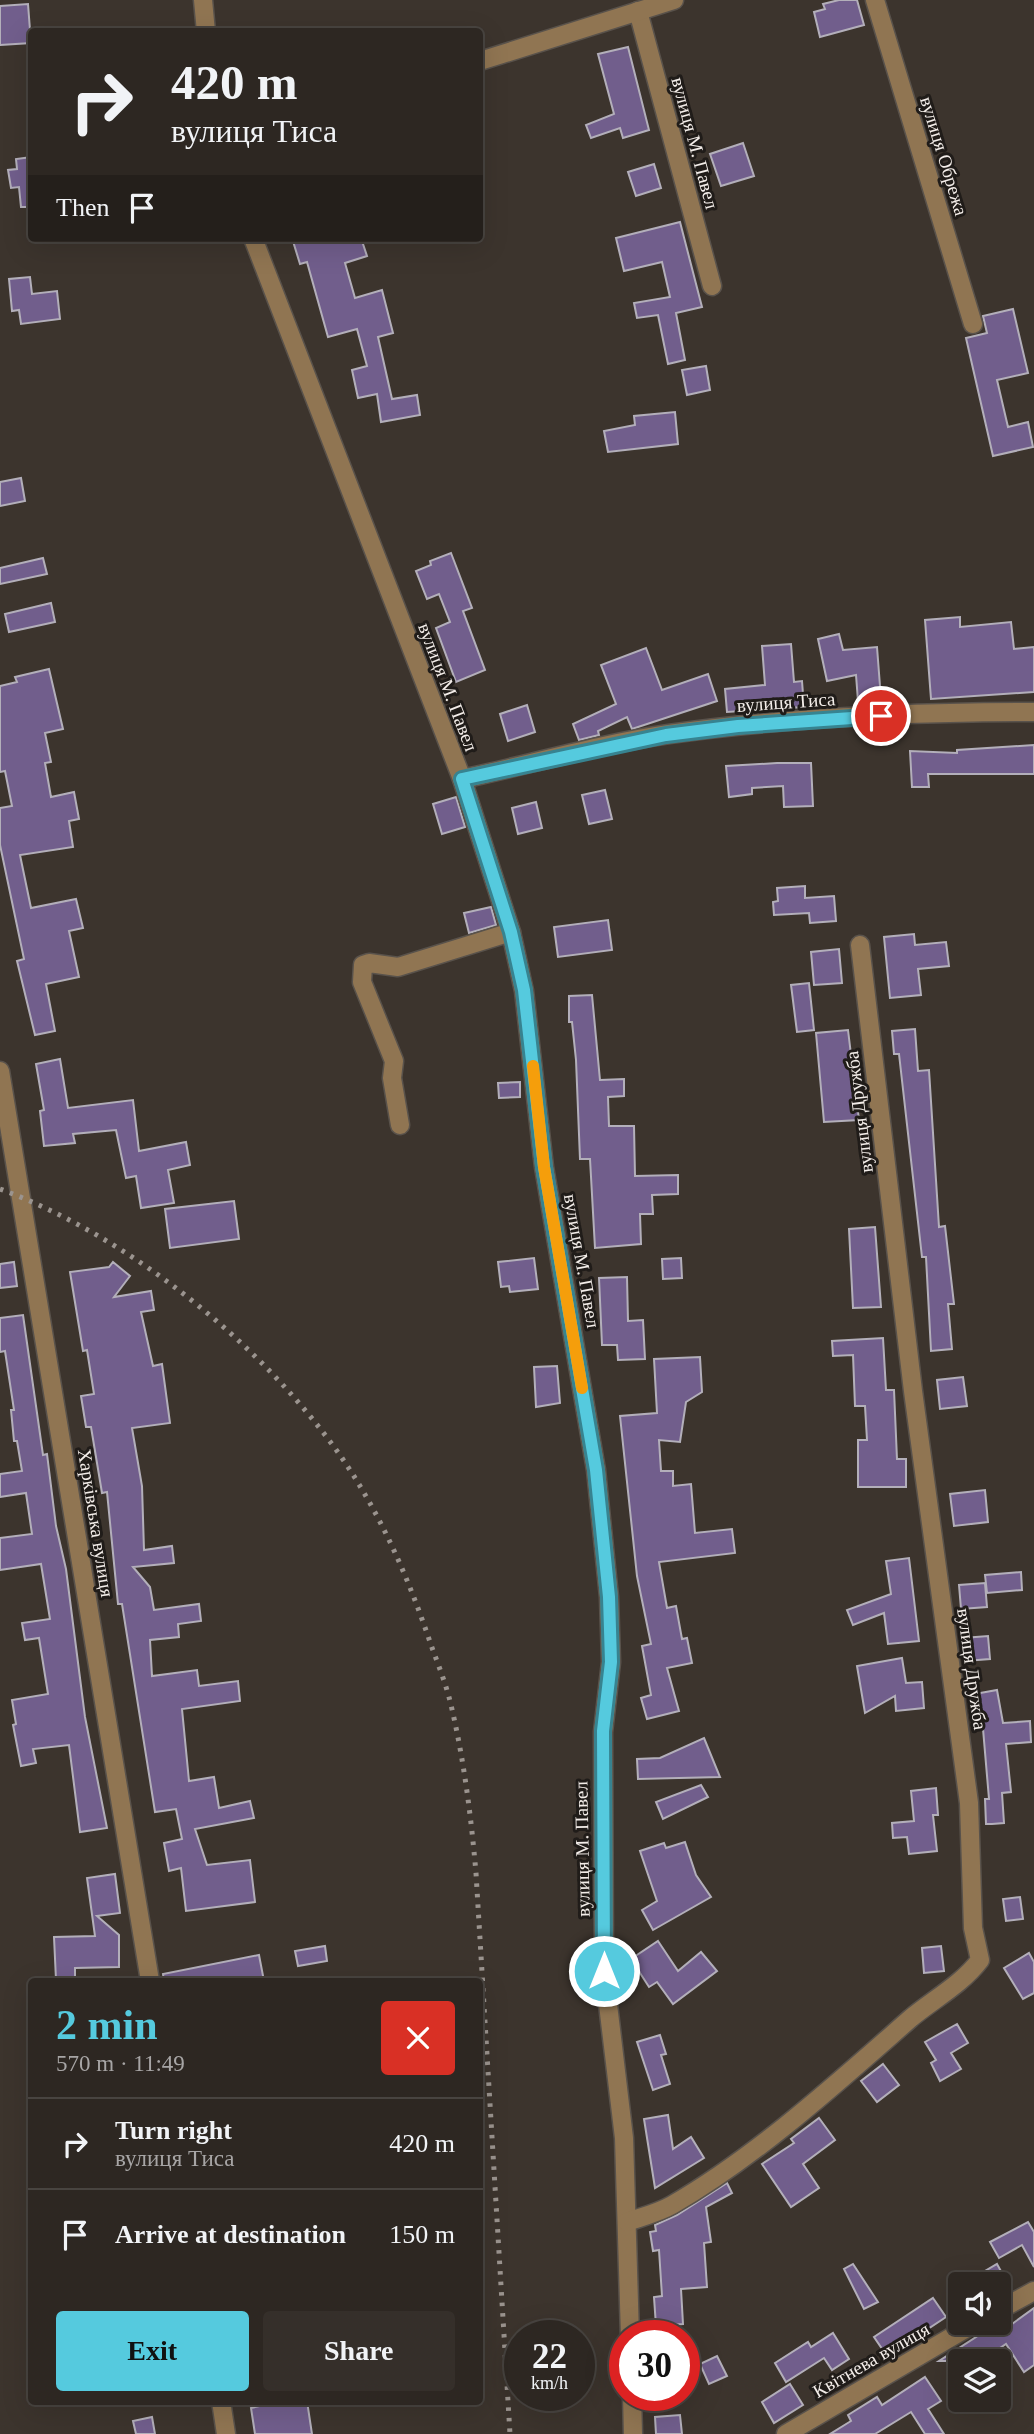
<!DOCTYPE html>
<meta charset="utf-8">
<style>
:root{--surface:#2d2722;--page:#352f2a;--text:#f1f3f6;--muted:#a7a5a5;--line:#484440;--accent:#55cade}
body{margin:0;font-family:"Times New Roman",serif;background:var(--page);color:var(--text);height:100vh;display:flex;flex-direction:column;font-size:26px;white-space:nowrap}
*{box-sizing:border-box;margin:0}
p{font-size:23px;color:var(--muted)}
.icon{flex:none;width:38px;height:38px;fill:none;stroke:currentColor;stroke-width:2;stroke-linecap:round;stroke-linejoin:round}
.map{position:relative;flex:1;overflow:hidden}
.sheet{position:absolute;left:28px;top:1978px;width:455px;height:427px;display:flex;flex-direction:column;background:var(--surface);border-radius:7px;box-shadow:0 7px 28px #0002,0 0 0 2px var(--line)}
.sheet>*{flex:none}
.hud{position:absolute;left:28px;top:28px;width:455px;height:214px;border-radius:7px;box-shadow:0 7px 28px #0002,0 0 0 2px var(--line);background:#2d2722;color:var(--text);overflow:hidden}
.tools{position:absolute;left:948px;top:2272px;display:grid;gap:14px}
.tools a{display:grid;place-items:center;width:63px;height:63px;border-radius:7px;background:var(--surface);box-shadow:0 7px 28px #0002,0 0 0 2px var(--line);font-size:35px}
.speed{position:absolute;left:504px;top:2320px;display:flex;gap:14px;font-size:35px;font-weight:700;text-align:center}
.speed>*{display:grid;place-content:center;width:91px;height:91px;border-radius:50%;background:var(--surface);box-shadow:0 7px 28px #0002,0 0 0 2px var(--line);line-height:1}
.speed small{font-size:18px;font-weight:400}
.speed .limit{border:10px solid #d22;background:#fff;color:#111}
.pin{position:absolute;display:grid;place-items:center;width:60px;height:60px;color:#fff;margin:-30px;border:4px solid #fff;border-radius:50%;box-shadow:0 2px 7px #0007}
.me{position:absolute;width:77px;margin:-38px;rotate:0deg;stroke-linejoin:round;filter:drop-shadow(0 0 5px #0008)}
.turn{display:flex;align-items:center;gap:24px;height:147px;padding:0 28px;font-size:32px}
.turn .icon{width:91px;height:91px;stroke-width:2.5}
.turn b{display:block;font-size:49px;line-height:60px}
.then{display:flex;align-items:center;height:66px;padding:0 28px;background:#0003;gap:14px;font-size:26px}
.round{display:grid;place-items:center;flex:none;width:74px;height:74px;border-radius:7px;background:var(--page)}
.overview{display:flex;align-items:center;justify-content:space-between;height:119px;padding:0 28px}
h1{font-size:42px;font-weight:700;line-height:52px;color:var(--accent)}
.action{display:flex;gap:14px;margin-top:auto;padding:14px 28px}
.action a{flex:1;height:80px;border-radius:7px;background:var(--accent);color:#111;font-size:28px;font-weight:700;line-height:80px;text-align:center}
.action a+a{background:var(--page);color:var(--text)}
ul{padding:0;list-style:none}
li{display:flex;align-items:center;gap:21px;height:91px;padding:0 28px;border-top:2px solid var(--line)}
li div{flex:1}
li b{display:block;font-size:26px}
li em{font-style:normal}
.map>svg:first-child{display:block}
.building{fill:#715e8c;stroke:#b3afba;stroke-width:2}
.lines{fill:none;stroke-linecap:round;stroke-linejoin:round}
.minor-casing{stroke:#59524b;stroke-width:21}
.minor{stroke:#907552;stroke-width:18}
.rail{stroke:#9b948f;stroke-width:5;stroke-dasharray:3.5 7;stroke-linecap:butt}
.route-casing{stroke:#378390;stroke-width:18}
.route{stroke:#55cade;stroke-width:12}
.slow{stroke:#f59e0b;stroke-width:12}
.labels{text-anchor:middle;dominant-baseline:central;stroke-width:6;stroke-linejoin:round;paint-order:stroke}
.street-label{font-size:19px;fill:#f3ede9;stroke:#201c19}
</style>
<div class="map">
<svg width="1034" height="2434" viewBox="0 0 1034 2434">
<rect width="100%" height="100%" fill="#3c342d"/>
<g class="building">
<path d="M839,0H857L864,25L820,37L814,12L825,9L823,4Z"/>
<path d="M28,4L31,43L0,45V6Z"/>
<path d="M628,47L649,130L623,138L620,128L591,138L586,125L614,114L598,54Z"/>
<path d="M743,143L754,176L721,186L710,154Z"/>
<path d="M32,157V207H21L19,187L11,188L8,170L17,169L16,159Z"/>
<path d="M654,164L661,188L636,196L628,172Z"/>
<path d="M680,222L702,307L676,313L685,360L668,364L658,315L637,318L634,303L670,297L662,262L624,271L616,238Z"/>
<path d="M292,238H361L367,256L345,263L355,298L382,290L393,333L378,337L392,399L417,395L420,415L381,422L377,394L358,398L352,370L367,366L357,329L328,337L307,262L300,264Z"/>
<path d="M30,277L32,294L57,291L60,319L21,324L19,310L12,311L9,279Z"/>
<path d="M1013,309L1028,373L997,380L1008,427L1028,422L1033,447L993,456L966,338L987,333L983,316Z"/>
<path d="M706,366L710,390L687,395L682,370Z"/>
<path d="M675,412L678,444L608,452L604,431L635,425L634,416Z"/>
<path d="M21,478L25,501L0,506V482Z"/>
<path d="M451,553L472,608L463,611L485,670L456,682L436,628L450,622L439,594L427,599L416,571L431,565L430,561Z"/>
<path d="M43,558L47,574L0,584V568Z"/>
<path d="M51,603L55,622L9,632L5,614Z"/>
<path d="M960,617V627L1011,622L1014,649L1034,647V692L931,699L925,620Z"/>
<path d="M839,634L843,650L877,647L881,699L858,701L856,675L827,681L818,639Z"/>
<path d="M791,644L794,682L802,681L804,707L727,712L725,689L765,685L762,646Z"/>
<path d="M646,648L662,690L708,674L717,701L632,729L627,717L598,731L599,735L579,740L573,724L616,704L601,665Z"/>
<path d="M49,669L63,729L45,733L51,762L45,763L51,797L74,792L79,819L69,821L73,847L20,855L31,908L76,899L83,928L69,931L79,977L46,984L55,1031L35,1035L17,961L24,959L0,845V808L12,806L5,771L0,772V686L17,682L15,677Z"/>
<path d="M527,705L535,732L508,741L500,714Z"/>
<path d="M1034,745V774H928L929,787H912L910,751L957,753V750Z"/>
<path d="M777,763H811L813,806L784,807L783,786L752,788V794L729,797L726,766Z"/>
<path d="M605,790L612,819L589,824L582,795Z"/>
<path d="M456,797L465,827L442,834L433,804Z"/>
<path d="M536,802L542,828L518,834L512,808Z"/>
<path d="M805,886V898L834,896L836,921L810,923L809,913L774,915L773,902L778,901L777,888Z"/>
<path d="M491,907L496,925L469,933L464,913Z"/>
<path d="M608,920L612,950L558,957L554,927Z"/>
<path d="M914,934L915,945L946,942L949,966L918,969L921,995L890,998L884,937Z"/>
<path d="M839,949L842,983L814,985L811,952Z"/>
<path d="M809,983L814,1030L797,1032L791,985Z"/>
<path d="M592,995L600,1080L624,1079V1096L608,1097L609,1126H634L635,1176L678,1175V1194L652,1195L653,1214H640L641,1244L595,1248L590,1159H580L576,1060L572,1022H569V996Z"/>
<path d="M915,1029L918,1071L929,1070L939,1227L945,1226L954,1304H948L952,1349L931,1351L926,1257H922L899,1054H894L892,1031Z"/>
<path d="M848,1030L859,1120L824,1122L816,1033Z"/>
<path d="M60,1059L68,1108L133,1100L139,1151L186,1142L190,1165L168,1170L174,1203L141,1208L136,1176L126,1178L116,1130L73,1134L75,1143L44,1146L40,1111L44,1110L36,1064Z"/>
<path d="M520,1082V1097L499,1098L498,1083Z"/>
<path d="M234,1201L239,1239L170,1248L165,1209Z"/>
<path d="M875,1227L881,1307L853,1308L849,1229Z"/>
<path d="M534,1258L538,1289L510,1292L509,1286L501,1287L498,1262Z"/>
<path d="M681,1258L682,1278L663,1279L662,1259Z"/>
<path d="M14,1262L17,1286L0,1288V1264Z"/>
<path d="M113,1262L130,1276L114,1297L151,1291L154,1310L141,1312L153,1366L162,1364L170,1423L132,1428L142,1486L144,1550L172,1546L174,1563L133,1567L150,1587L154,1610L199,1604L201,1621L178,1624L179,1637L150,1640L152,1676L197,1670L199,1686L238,1681L240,1701L182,1709L189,1781L214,1777L219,1808L250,1801L254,1818L195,1829L207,1865L250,1860L255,1902L186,1911L181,1868L169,1871L164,1843L182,1839L176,1809L155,1812L122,1604H118L107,1492L102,1493L91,1427H86L81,1396L94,1394L87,1350L83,1351L70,1272L109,1267Z"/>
<path d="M627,1277L628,1321L643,1320L645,1359L618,1360L617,1345H602L599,1278Z"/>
<path d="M23,1315L43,1455L47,1454L56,1526L66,1569L85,1717L107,1828L80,1832L69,1745L33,1749L36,1763L21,1766L13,1725L16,1724L12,1700L48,1694L39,1638L25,1640L22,1623L50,1619L41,1564L0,1570V1538L32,1534L26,1493L0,1497V1474L22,1471L17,1441H14L11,1410H14L5,1351L0,1352V1318Z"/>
<path d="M883,1338L886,1390H894L897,1459H906V1487H858V1440H867L865,1406H855L853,1355L833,1356L832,1341Z"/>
<path d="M700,1357L702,1392L686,1402L680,1442L659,1440L661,1471H673V1486L691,1484L695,1533L732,1529L735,1553L659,1562L667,1608L676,1606L682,1639L687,1638L692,1663L667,1668L679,1711L647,1719L641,1698L651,1695L642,1646L651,1644L637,1576L620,1416L657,1413L654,1359Z"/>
<path d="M557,1366L560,1403L536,1407L534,1367Z"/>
<path d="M963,1377L967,1406L940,1409L937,1380Z"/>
<path d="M985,1490L988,1522L954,1526L950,1494Z"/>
<path d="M909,1558L919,1641L888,1644L884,1613L853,1625L847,1610L891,1594L886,1561Z"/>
<path d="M1021,1572L1022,1590L987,1593L985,1575Z"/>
<path d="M985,1583L987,1607L961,1609L959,1585Z"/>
<path d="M988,1636L990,1659L965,1661L963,1638Z"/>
<path d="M902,1658L906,1683L922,1682L924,1708L896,1711L895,1696L865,1713L857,1666Z"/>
<path d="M997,1690L1003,1723L1030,1721L1031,1742L1006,1744L1011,1792L1002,1793L1004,1823L992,1824H986L985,1799H989L982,1717L974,1719L969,1695Z"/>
<path d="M704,1738L720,1777L638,1779L637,1759L660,1758Z"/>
<path d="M701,1785L708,1797L663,1819L656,1802Z"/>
<path d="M936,1788L938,1815H933L937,1851L909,1854L907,1837L893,1838L892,1823L914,1821L911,1791Z"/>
<path d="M685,1842L696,1875L711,1897L653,1930L642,1910L657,1901L640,1851L664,1843L666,1848Z"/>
<path d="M115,1874L120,1913L97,1916L119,1935V1967L75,1968V1979L56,1980L54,1937L95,1936L87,1878Z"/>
<path d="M1020,1897L1023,1919L1006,1921L1003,1899Z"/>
<path d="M658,1941L678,1971L701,1952L717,1971L673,2004L657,1982L649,1987L631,1959Z"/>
<path d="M325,1946L327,1961L298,1966L295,1951Z"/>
<path d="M941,1946L944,1971L924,1973L922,1948Z"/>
<path d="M1029,1953L1034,1962V1993L1023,1999L1004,1968Z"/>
<path d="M259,1955L264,1981H164L163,1974Z"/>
<path d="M957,2024L968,2043L951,2053L961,2069L940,2081L931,2063L936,2060L925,2042Z"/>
<path d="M660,2035L666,2054L661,2055L670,2084L653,2090L637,2042Z"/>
<path d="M883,2064L899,2085L877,2102L861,2081Z"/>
<path d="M668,2115L673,2149L691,2137L704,2158L655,2188L644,2119Z"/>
<path d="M819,2118L835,2140L803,2164L819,2188L791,2207L762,2164L794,2143L791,2139Z"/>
<path d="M727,2183L732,2193L706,2207L711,2242L704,2243L707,2287L681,2289L683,2324L656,2326L654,2297L662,2296L659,2250L653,2251L650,2232L656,2231L655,2225L677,2215Z"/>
<path d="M1028,2222L1034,2232V2267L1022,2245L999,2258L990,2242Z"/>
<path d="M853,2264L878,2302L864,2309L844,2269Z"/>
<path d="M997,2264L1008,2284H963Z"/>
<path d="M933,2298L946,2317L887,2356L874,2337Z"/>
<path d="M1034,2308V2365L1024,2372L1006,2344L981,2361H939L1001,2321L1008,2318L1012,2324Z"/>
<path d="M833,2333L849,2359L832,2370L824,2358L786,2382L775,2363L808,2342L811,2347Z"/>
<path d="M717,2356L727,2376L709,2384L700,2364Z"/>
<path d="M925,2377L941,2401L928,2409L944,2434H925L911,2412L875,2434H830L851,2421L848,2415L877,2397L882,2405Z"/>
<path d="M790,2384L803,2405L774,2423L762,2402Z"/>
<path d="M283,2401H307L312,2434H255L251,2408Z"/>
<path d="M680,2415L682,2434H656L655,2417Z"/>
<path d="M152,2417L155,2434H136L133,2421Z"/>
</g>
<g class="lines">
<g class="minor-casing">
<g id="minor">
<path d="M203,0L206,32"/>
<path d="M875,0L973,324"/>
<path d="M638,11L712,286"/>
<path d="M480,61L674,0"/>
<path d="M253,238L462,779L511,932L524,991L544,1167L596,1470L609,1597L611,1662L603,1732L604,1971L624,2138L630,2336"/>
<path d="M462,779C531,764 600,744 669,734C790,717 913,712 1034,712"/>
<path d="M0,1071L150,1981"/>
<path d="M400,1125L392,1078L394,1061L362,982L363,965L369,963L398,967L511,932"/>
<path d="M627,2222C641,2217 658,2213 672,2205C757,2156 837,2083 911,2018C934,1999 962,1984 980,1960L973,1928L969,1803L913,1391L860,945"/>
<path d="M999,2310L1034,2291"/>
<path d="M632,2396L633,2434"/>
<path d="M221,2401L226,2434"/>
<path d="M786,2434L977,2322"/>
</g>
</g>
<use href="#minor" class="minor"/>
<path class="rail" d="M0,1189C130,1237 262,1344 342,1458C381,1515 409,1579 431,1645C438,1664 446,1684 451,1705C464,1760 471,1816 476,1873L510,2434"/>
</g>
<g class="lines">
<g class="route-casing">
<path id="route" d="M604,1971L603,1731L611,1662L609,1597L596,1470L544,1167L524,990L511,932L462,779L666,735L738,726L881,716"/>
</g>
<use href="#route" class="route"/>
<path class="slow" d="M533,1066L544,1167L582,1388"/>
</g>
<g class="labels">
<g class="street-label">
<text transform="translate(695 143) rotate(75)">вулиця М. Павел</text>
<text transform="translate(944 156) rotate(73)">вулиця Обрежа</text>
<text transform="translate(448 687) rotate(69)">вулиця М. Павел</text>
<text transform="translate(786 702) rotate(-4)">вулиця Тиса</text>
<text transform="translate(859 1112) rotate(-97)">вулиця Дружба</text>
<text transform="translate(582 1261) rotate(80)">вулиця М. Павел</text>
<text transform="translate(96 1523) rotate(81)">Харківська вулиця</text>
<text transform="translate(972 1669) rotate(82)">вулиця Дружба</text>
<text transform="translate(582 1849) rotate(-91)">вулиця М. Павел</text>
<text transform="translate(871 2360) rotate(-30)">Квітнева вулиця</text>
</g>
</g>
</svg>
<div class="tools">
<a><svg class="icon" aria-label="sound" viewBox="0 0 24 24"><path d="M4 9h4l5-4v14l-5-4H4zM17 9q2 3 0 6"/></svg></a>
<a><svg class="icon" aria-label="layers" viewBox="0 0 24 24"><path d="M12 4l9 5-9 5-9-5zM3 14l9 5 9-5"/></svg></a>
</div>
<div class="speed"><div>22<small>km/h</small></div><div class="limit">30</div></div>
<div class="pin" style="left:881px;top:716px;background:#d93025"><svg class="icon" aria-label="arrive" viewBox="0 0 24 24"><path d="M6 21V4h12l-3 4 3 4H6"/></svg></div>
<svg class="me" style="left:604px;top:1971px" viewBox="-20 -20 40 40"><circle r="17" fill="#55cade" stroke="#fff" stroke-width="3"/><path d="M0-11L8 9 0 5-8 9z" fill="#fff"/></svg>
<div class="hud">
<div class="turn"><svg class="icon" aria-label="right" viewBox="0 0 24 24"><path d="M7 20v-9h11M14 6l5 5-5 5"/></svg><div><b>420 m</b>вулиця Тиса</div></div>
<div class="then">Then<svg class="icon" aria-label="arrive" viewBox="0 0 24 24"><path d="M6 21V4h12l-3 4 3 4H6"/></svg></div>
</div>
<section class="sheet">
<div class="overview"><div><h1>2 min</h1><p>570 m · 11:49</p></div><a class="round" style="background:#d93025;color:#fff"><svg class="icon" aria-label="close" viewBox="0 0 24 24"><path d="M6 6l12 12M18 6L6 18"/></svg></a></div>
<ul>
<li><svg class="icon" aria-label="right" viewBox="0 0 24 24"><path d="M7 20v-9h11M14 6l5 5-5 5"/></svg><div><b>Turn right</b><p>вулиця Тиса</p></div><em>420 m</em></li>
<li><svg class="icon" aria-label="arrive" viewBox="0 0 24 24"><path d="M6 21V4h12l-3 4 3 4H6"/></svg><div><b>Arrive at destination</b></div><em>150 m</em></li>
</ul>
<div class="action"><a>Exit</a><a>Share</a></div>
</section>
</div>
